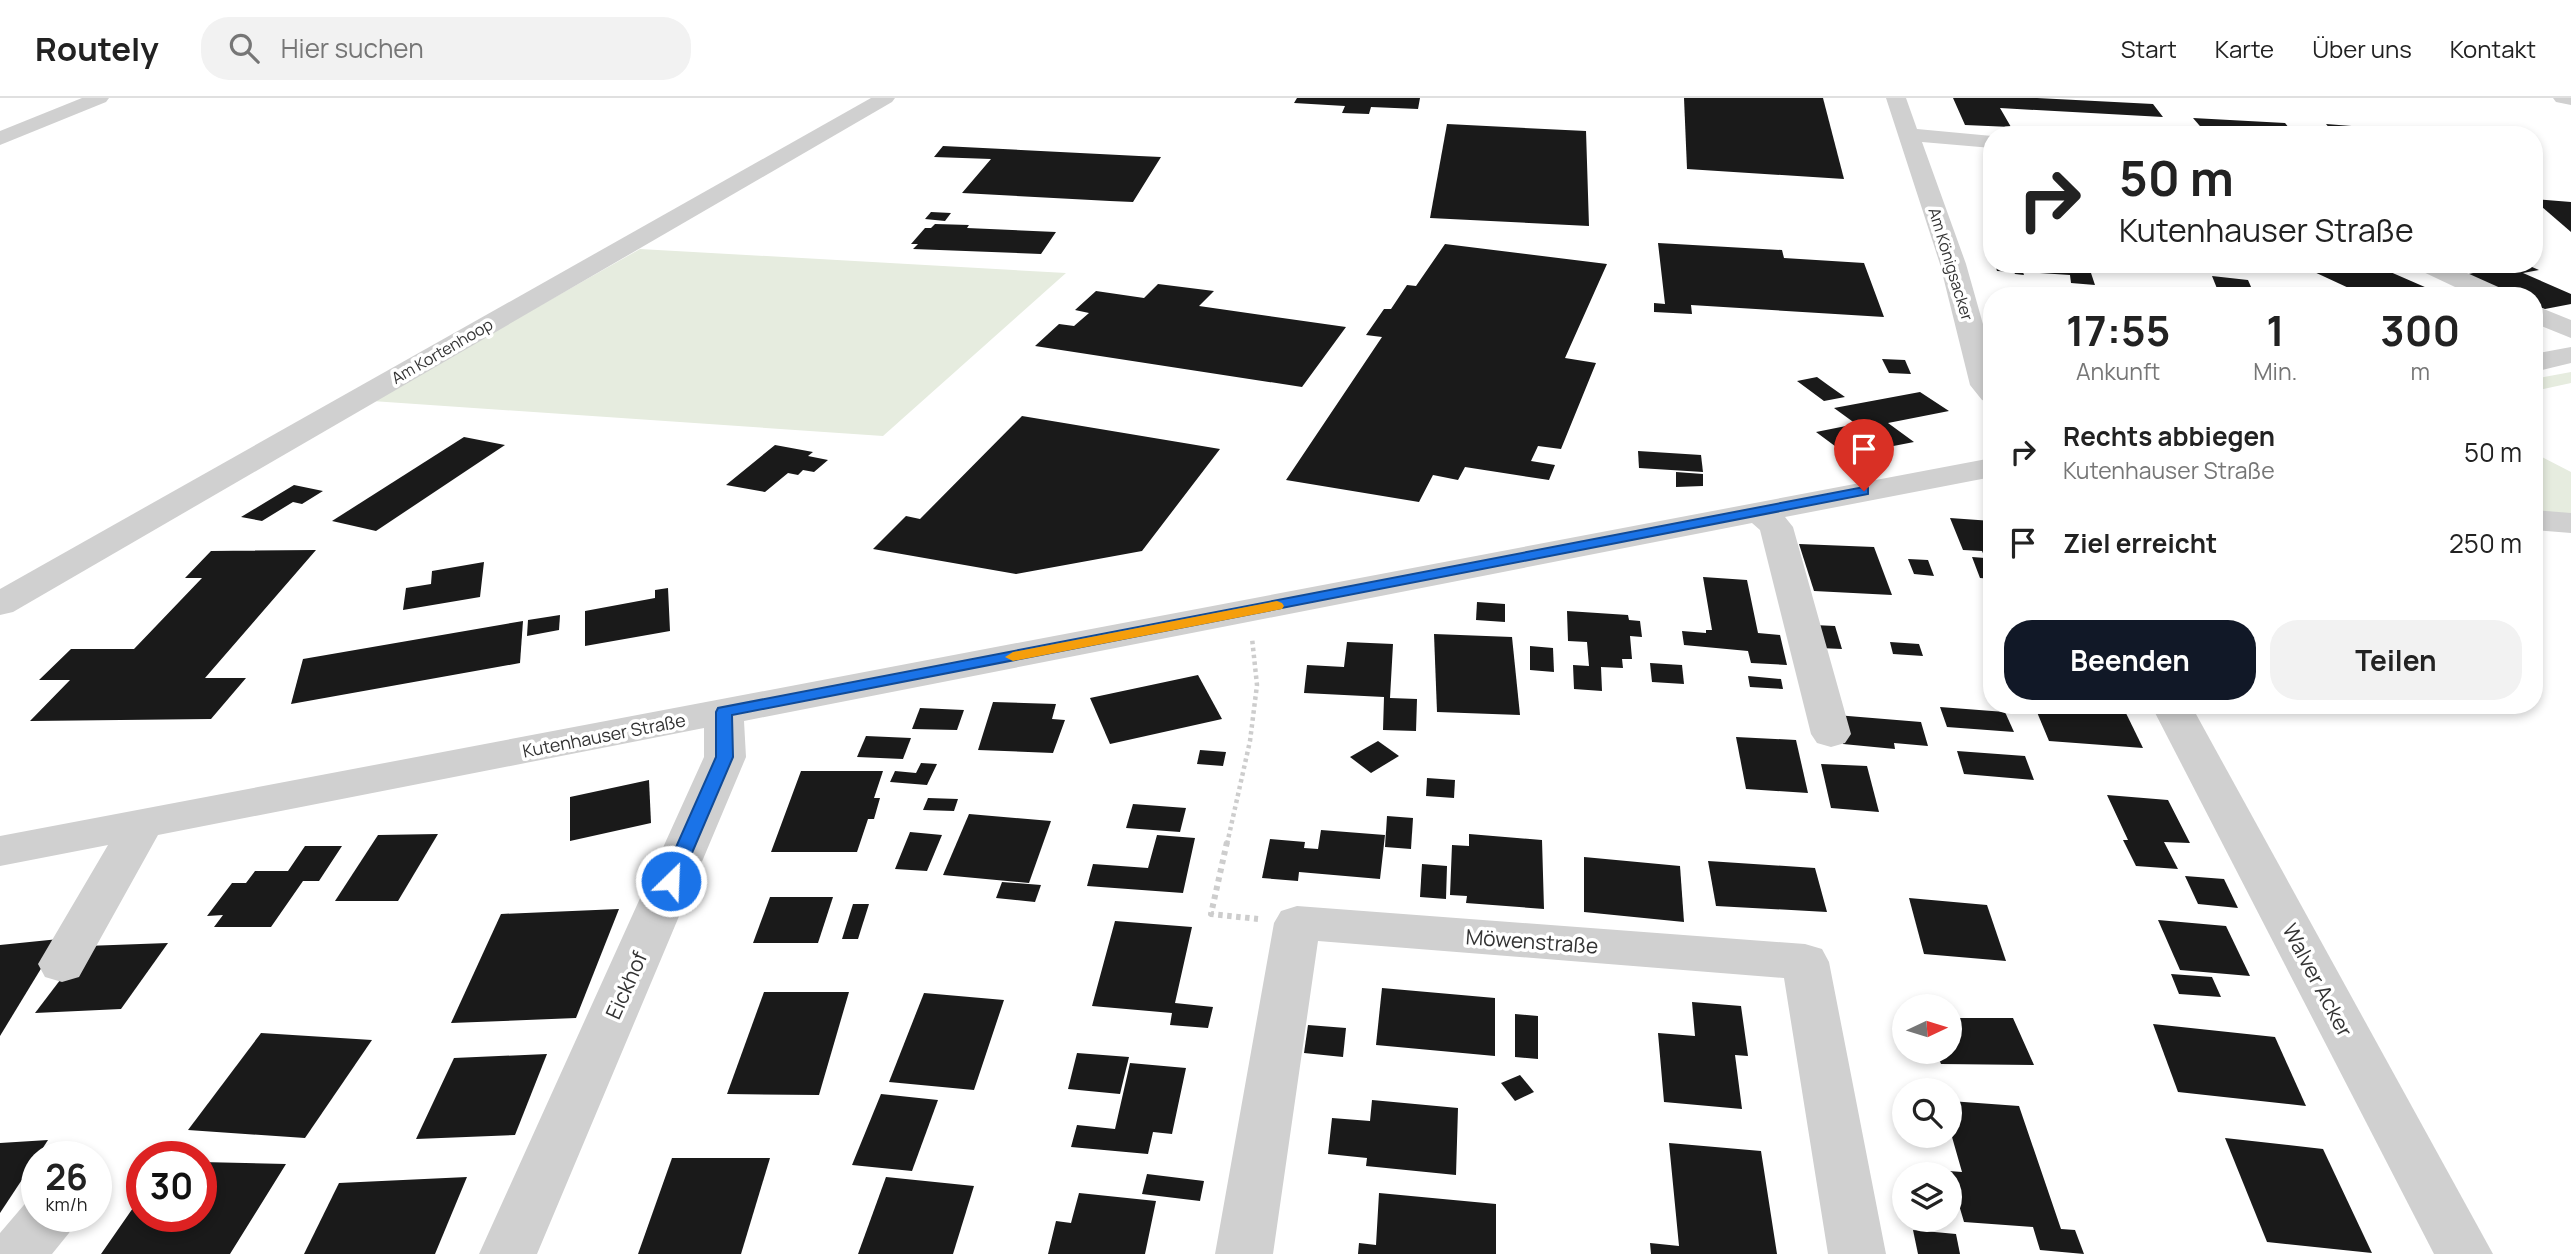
<!DOCTYPE html>
<html lang="de">
<meta charset="utf-8">
<style>
:root{--surface:#fff;--page:#f2f2f2;--text:#222;--muted:#767676;--line:#e0e0e0;--accent:#111827}
body{margin:0;font-family:Manrope,sans-serif;background:var(--page);color:var(--text);height:100vh;display:flex;flex-direction:column;font-size:26px;white-space:nowrap}
*{box-sizing:border-box;margin:0}
p{font-size:23px;color:var(--muted)}
.icon{flex:none;width:38px;height:38px;fill:none;stroke:currentColor;stroke-width:2;stroke-linecap:round;stroke-linejoin:round}
.map{position:relative;flex:1;overflow:hidden}
.details{position:absolute;left:1983px;top:189px;width:560px;height:427px;display:flex;flex-direction:column;background:var(--surface);border-radius:28px;box-shadow:0 4px 10px #0003}
.details>*{flex:none}
.top-card{position:absolute;left:1983px;top:28px;width:560px;height:147px;border-radius:28px;box-shadow:0 4px 10px #0003;background:#fff;color:var(--text);overflow:hidden}
.needle{width:46px;rotate:86deg}
.fabs{position:absolute;left:1892px;top:896px;display:grid;gap:14px}
.fabs a{display:grid;place-items:center;width:70px;height:70px;border-radius:50%;background:var(--surface);box-shadow:0 4px 10px #0003;font-size:35px}
.speed{position:absolute;left:21px;top:1043px;display:flex;gap:14px;font-size:35px;font-weight:700;text-align:center}
.speed>*{display:grid;place-content:center;width:91px;height:91px;border-radius:50%;background:var(--surface);box-shadow:0 4px 10px #0003;line-height:1}
.speed small{font-size:18px;font-weight:400}
.speed .limit{border:10px solid #d22;background:#fff;color:#111}
.pin{position:absolute;display:grid;place-items:center;width:60px;height:60px;color:#fff;margin:-72px -30px;border-radius:50% 50% 50% 0;rotate:-45deg;box-shadow:0 0 7px #0007}
.pin .icon{rotate:45deg}
.me{position:absolute;width:77px;margin:-38px;rotate:24deg;stroke-linejoin:round;filter:drop-shadow(0 0 5px #0008)}
.turn{display:flex;align-items:center;gap:24px;height:147px;padding:0 21px;font-size:32px}
.turn .icon{width:91px;height:91px;stroke-width:2.5}
.turn b{display:block;font-size:49px;line-height:60px}
.eta{display:flex;justify-content:space-evenly;align-items:center;height:119px;text-align:center}
.eta b{font-size:42px;font-weight:700;line-height:49px}
.action{display:flex;gap:14px;margin-top:auto;padding:14px 21px}
.action a{flex:1;height:80px;border-radius:28px;background:var(--accent);color:#fff;font-size:28px;font-weight:700;line-height:80px;text-align:center}
.action a+a{background:var(--page);color:var(--text)}
ul{padding:0;list-style:none}
li{display:flex;align-items:center;gap:21px;height:91px;padding:0 21px}
li div{flex:1}
li b{display:block;font-size:26px}
li em{font-style:normal}
header{display:flex;align-items:center;gap:42px;box-sizing:border-box;height:98px;padding:0 35px;background:var(--surface);border-bottom:2px solid var(--line)}
header strong{font-size:33px}
nav{display:flex;gap:38px;margin-inline-start:auto;font-size:24px}
.search{width:490px;height:63px;background:var(--page);display:flex;align-items:center;gap:18px;box-sizing:border-box;padding:0 24px;border-radius:28px;color:var(--muted);font-size:26px}
.map>svg:first-child{display:block}
.green{fill:#e6ecdf}
.building{fill:#1a1a1a}
.lines{fill:none;stroke-linecap:round;stroke-linejoin:round}
.path-far1{stroke:#cdcdcd;stroke-width:4.5;stroke-dasharray:3.5 3.5;stroke-linecap:butt}
.path{stroke:#cdcdcd;stroke-width:6;stroke-dasharray:4.5 4.5;stroke-linecap:butt}
.minor{fill:#d0d0d0;fill-rule:evenodd}
.route{fill:#1a73e8;stroke:#114b97;stroke-width:2}
.slow{fill:#f59e0b}
.labels{text-anchor:middle;dominant-baseline:central;stroke-width:7;stroke-linejoin:round;paint-order:stroke}
.far-street-label{font-size:16px;fill:#333;stroke:#fff}
.street-label{font-size:18px;fill:#333;stroke:#fff}
.near-street-label{font-size:21px;fill:#333;stroke:#fff}
</style>
<header>
<strong>Routely</strong>
<div class="search"><svg class="icon" aria-label="search" viewBox="0 0 24 24"><circle cx="10" cy="10" r="6"/><path d="M15 15l6 6"/></svg>Hier suchen</div>
<nav><a>Start</a><a>Karte</a><a>Über uns</a><a>Kontakt</a></nav>
</header>
<div class="map">
<svg width="2571" height="1156" viewBox="0 0 2571 1156">
<rect width="100%" height="100%" fill="#fff"/>
<g class="green">
<path d="M640,151L1066,175L883,338L372,303Z"/>
<path d="M2571,274V285L2534,293V281Z"/>
<path d="M2534,355L2571,374V416L2534,413Z"/>
</g>
<g class="building">
<path d="M1297,0H1420L1418,11L1371,9L1369,16L1342,15L1345,8L1294,5Z"/>
<path d="M1684,0H1823L1844,81L1687,71Z"/>
<path d="M1953,0H2037L2153,6L2163,19L2000,10L2011,29L1965,27Z"/>
<path d="M2193,20L2285,25L2295,37L2205,34Z"/>
<path d="M1447,26L1586,33L1589,128L1430,120Z"/>
<path d="M2326,26L2441,35V37L2334,36Z"/>
<path d="M943,48L1139,58L1161,59L1133,104L1110,103L962,95L991,61L934,59Z"/>
<path d="M2534,101L2571,104V134L2534,102Z"/>
<path d="M931,114L951,115L945,123L925,121Z"/>
<path d="M935,126L969,127L967,130L1056,134L1041,156L913,151L918,146H911L925,130H931Z"/>
<path d="M1658,145L1782,152L1784,160L1864,165L1884,219L1691,207L1692,216L1654,214V205L1665,206Z"/>
<path d="M1445,146L1607,166L1565,260L1596,265L1561,351L1538,348L1531,363L1555,367L1549,382L1465,369L1458,382L1433,377L1419,404L1286,382L1382,239L1366,237L1384,211H1391L1407,187L1416,188Z"/>
<path d="M1995,166L2059,168L2062,172L2091,175L2095,187L2071,185L2070,177L2023,174L2024,177L2015,176L2014,174L1997,173Z"/>
<path d="M2297,166H2372L2434,193L2452,190L2470,198H2366Z"/>
<path d="M2453,166H2525L2539,172L2523,175L2571,196V206L2545,211L2534,207V198H2513L2464,177L2473,175Z"/>
<path d="M2212,178L2248,182L2255,198H2220Z"/>
<path d="M1158,186L1214,193L1199,208L1346,229L1302,289L1035,248L1059,226L1074,228L1089,215L1075,212L1096,193L1144,200Z"/>
<path d="M2012,192L2045,196V198H2013Z"/>
<path d="M1882,261L1905,262L1911,276L1889,275Z"/>
<path d="M1817,279L1828,287L1845,299L1824,303L1797,283Z"/>
<path d="M1920,294L1949,313L1888,325L1914,344L1847,357L1816,334L1856,326L1834,310Z"/>
<path d="M1022,318L1220,351L1142,453L1016,476L873,451L906,418L920,421Z"/>
<path d="M464,339L505,347L376,433L332,423Z"/>
<path d="M775,347L813,354L808,358L828,362L814,374L803,372L798,377L788,375L765,394L726,387Z"/>
<path d="M1638,353L1701,357L1703,374L1639,370Z"/>
<path d="M1676,374L1703,376V388L1676,389Z"/>
<path d="M294,387L323,393L302,406L293,404L262,423L241,419Z"/>
<path d="M1950,420L1992,423V481L1980,480L1972,459L1985,460L1982,453L1963,452Z"/>
<path d="M1799,446L1874,449L1892,497L1814,493Z"/>
<path d="M316,452L205,580H246L211,621L30,623L70,582H39L71,551H134L202,480H185L211,453Z"/>
<path d="M1908,461L1928,462L1934,478L1914,476Z"/>
<path d="M484,464L480,499L403,512L406,490L431,486L432,473Z"/>
<path d="M1703,479L1747,482L1758,535L1780,537L1787,567L1751,565L1748,553L1684,547L1682,533L1706,535V532H1712Z"/>
<path d="M668,490L670,533L585,548V513L655,500V492Z"/>
<path d="M1477,504L1505,506V524L1476,522Z"/>
<path d="M1567,513L1628,517L1629,522L1640,523L1642,539L1630,538L1632,561H1622L1623,570L1601,569L1602,593L1574,591L1573,567L1589,568L1587,544L1568,543Z"/>
<path d="M560,517L559,532L527,538L528,522Z"/>
<path d="M523,523L520,565L291,606L303,561Z"/>
<path d="M1814,527L1835,528L1842,551L1820,550Z"/>
<path d="M1434,536L1512,539L1520,617L1437,614Z"/>
<path d="M1347,544L1393,546L1390,600L1417,601L1416,633L1383,632L1384,599L1304,595L1307,567L1344,569Z"/>
<path d="M1890,544L1919,546L1923,558L1893,556Z"/>
<path d="M1530,548L1553,550L1554,574L1530,572Z"/>
<path d="M1650,565L1682,567L1684,586L1652,584Z"/>
<path d="M1198,577L1222,621L1110,646L1090,600Z"/>
<path d="M1748,578L1781,581L1783,591L1750,589Z"/>
<path d="M993,604L1056,606L1052,621L1065,622L1053,655L978,652Z"/>
<path d="M2034,607H2122L2143,650L2049,643Z"/>
<path d="M1940,609L2005,614L2014,634L1947,629Z"/>
<path d="M920,610L964,612L957,632L912,631Z"/>
<path d="M1836,617L1921,624L1928,648L1894,645L1895,651L1843,646Z"/>
<path d="M866,638L911,640L903,661L857,659Z"/>
<path d="M1736,639L1796,642L1808,695L1746,691Z"/>
<path d="M1378,643L1399,658L1371,675L1350,659Z"/>
<path d="M1200,652L1226,654L1223,668L1197,666Z"/>
<path d="M1957,653L2025,658L2034,682L1964,676Z"/>
<path d="M921,665L937,666L927,687L890,684L895,673L916,675Z"/>
<path d="M1821,666L1867,668L1879,714L1831,710Z"/>
<path d="M801,673H883L874,700H880L874,721H868L857,754H771Z"/>
<path d="M1427,680L1455,682L1454,700L1426,698Z"/>
<path d="M649,682L651,725L570,743V699Z"/>
<path d="M2107,697L2168,702L2190,745L2164,744L2178,771L2136,768L2123,742H2128Z"/>
<path d="M928,700L958,701L954,713L923,712Z"/>
<path d="M1133,706L1186,710L1180,734L1126,730Z"/>
<path d="M969,716L1051,723L1029,785L943,777Z"/>
<path d="M1387,718L1413,720L1411,751L1385,749Z"/>
<path d="M1321,732L1385,737L1380,781L1299,774L1298,783L1262,780L1270,741L1305,744L1304,750L1318,751Z"/>
<path d="M910,734L942,737L927,773L895,771Z"/>
<path d="M438,736L398,803H335L378,737Z"/>
<path d="M1469,736L1542,742L1544,811L1466,805L1467,798L1450,797L1452,747L1469,748Z"/>
<path d="M1157,737L1195,740L1183,795L1087,788L1093,766L1148,770Z"/>
<path d="M305,748H342L319,783H303L271,829H214L223,817L207,818L232,785H246L255,773H288Z"/>
<path d="M1584,759L1680,768L1684,824L1584,814Z"/>
<path d="M1708,763L1815,770L1827,814L1716,808Z"/>
<path d="M1422,766L1447,768L1446,801L1420,799Z"/>
<path d="M2185,778L2224,781L2238,810L2198,806Z"/>
<path d="M1002,784L1041,787L1035,804L996,800Z"/>
<path d="M770,799H833L818,845H753Z"/>
<path d="M1909,800L1987,807L2006,863L1924,856Z"/>
<path d="M853,806H869L858,841H842Z"/>
<path d="M619,811L576,920L451,925L501,816Z"/>
<path d="M2158,822L2226,828L2250,878L2180,872Z"/>
<path d="M1115,823L1192,829L1175,905L1213,909L1208,930L1170,927L1172,915L1092,908Z"/>
<path d="M59,841L0,938V847Z"/>
<path d="M168,845L121,911L35,915L86,848Z"/>
<path d="M2171,876L2212,879L2221,899L2179,896Z"/>
<path d="M1382,890L1495,900V958L1376,947Z"/>
<path d="M764,894H849L819,997L727,996Z"/>
<path d="M924,895L1004,902L974,992L889,984Z"/>
<path d="M1692,904L1741,908L1748,958L1735,957L1742,1011L1664,1004L1658,935L1695,938Z"/>
<path d="M1515,916L1538,918V961L1515,959Z"/>
<path d="M1950,920H2013L2034,967L1941,966L1936,954H1950Z"/>
<path d="M2153,926L2275,939L2306,1008L2178,994Z"/>
<path d="M1308,927L1346,930L1343,959L1304,955Z"/>
<path d="M261,935L372,942L305,1040L188,1032Z"/>
<path d="M1077,955L1129,959L1120,996L1068,991Z"/>
<path d="M547,956L515,1037L416,1041L454,960Z"/>
<path d="M1130,965L1186,970L1172,1036L1153,1034L1148,1056L1071,1049L1077,1027L1115,1031Z"/>
<path d="M1520,977L1534,994L1515,1003L1501,985Z"/>
<path d="M881,996L938,1002L912,1073L852,1067Z"/>
<path d="M1372,1002L1458,1010L1456,1077L1366,1068L1367,1060L1328,1056L1332,1020L1370,1023Z"/>
<path d="M1950,1003L2019,1008L2061,1131L2075,1132L2084,1156L2040,1152L2033,1129L1964,1124L1949,1073L1962,1074L1950,1032Z"/>
<path d="M2225,1040L2323,1051L2372,1155L2267,1144Z"/>
<path d="M48,1042L37,1059L0,1115V1045Z"/>
<path d="M1669,1045L1761,1053L1777,1156H1651L1650,1145L1679,1148Z"/>
<path d="M672,1060H770L741,1156H638Z"/>
<path d="M201,1064L286,1066L230,1156H101L142,1097V1118H201Z"/>
<path d="M1147,1076L1204,1083L1200,1103L1142,1096Z"/>
<path d="M467,1079L435,1156H304L339,1085Z"/>
<path d="M886,1079L974,1088L953,1156H858Z"/>
<path d="M1079,1095L1156,1103L1145,1156H1048L1056,1123L1071,1125Z"/>
<path d="M1379,1095L1496,1106V1156H1358L1359,1145L1376,1147Z"/>
<path d="M1913,1132L1956,1136L1960,1156H1918Z"/>
</g>
<g class="lines">
<path class="path-far1" d="M1227,746L1250,643L1257,587L1252,540"/>
<path class="path" d="M1227,744L1211,816L1258,821"/>
<g class="minor">
<path d="M82,0H109L106,4L0,47V33Z"/>
<path d="M871,0H895L892,4L13,514L0,517V491Z"/>
<path d="M1886,0H1906L1917,31L1992,38V50L1922,44L1966,166L1992,258V305L1982,302L1970,287L1940,166Z"/>
<path d="M2553,0H2571V7L2556,4Z"/>
<path d="M2414,166H2447L2505,192L2509,198H2474L2417,171Z"/>
<path d="M2534,207L2571,222V240L2534,225Z"/>
<path d="M2571,249V265L2534,274V256Z"/>
<path d="M1992,360V379L1785,419L1793,429L1851,636L1845,645L1831,649L1817,645L1811,636L1760,432L1752,425L744,623L746,659L537,1156H479L704,659V630L158,737L79,879L62,884L45,879L38,866L108,747L0,768V738Z"/>
<path d="M2534,412L2571,415V435L2534,432Z"/>
<path d="M2151,607H2191L2493,1156H2434Z"/>
<path d="M1297,808L1805,846L1822,851L1829,864L1886,1156H1828L1784,880L1318,843L1273,1156H1215L1274,825L1281,813Z"/>
<path d="M37,1098V1118H77L69,1135L52,1156H0V1135L29,1101Z"/>
</g>
</g>
<path class="route" d="M1864,389L1868,390V396L732,617L733,659L680,783L677,788H664L661,783L716,659V614L718,610Z"/>
<path class="slow" d="M1277,503L1282,505L1284,508L1282,511L1013,563L1005,559L1013,554Z"/>
<g class="labels">
<g class="far-street-label">
<text transform="translate(1951 166) rotate(73)">Am Königsacker</text>
<text transform="translate(442 253) rotate(-30)">Am Kortenhoop</text>
</g>
<g class="street-label">
<text transform="translate(604 637) rotate(-11)">Kutenhauser Straße</text>
</g>
<g class="near-street-label">
<text transform="translate(1532 843) rotate(4)">Möwenstraße</text>
<text transform="translate(2318 882) rotate(62)">Walver Acker</text>
<text transform="translate(626 887) rotate(-66)">Eickhof</text>
</g>
</g>
</svg>
<div class="fabs">
<a><svg class="needle" viewBox="-14 -14 28 28"><path d="M0-13l5 13h-10z" fill="#e53935"/><path d="M0 13l5-13h-10z" fill="#767676"/></svg></a>
<a><svg class="icon" aria-label="search" viewBox="0 0 24 24"><circle cx="10" cy="10" r="6"/><path d="M15 15l6 6"/></svg></a>
<a><svg class="icon" aria-label="layers" viewBox="0 0 24 24"><path d="M12 4l9 5-9 5-9-5zM3 14l9 5 9-5"/></svg></a>
</div>
<div class="speed"><div>26<small>km/h</small></div><div class="limit">30</div></div>
<div class="pin" style="left:1864px;top:393px;background:#d93025"><svg class="icon" aria-label="arrive" viewBox="0 0 24 24"><path d="M6 21V4h12l-3 4 3 4H6"/></svg></div>
<svg class="me" style="left:671px;top:783px" viewBox="-20 -20 40 40"><circle r="17" fill="#1a73e8" stroke="#fff" stroke-width="3"/><path d="M0-11L8 9 0 5-8 9z" fill="#fff"/></svg>
<div class="top-card">
<div class="turn"><svg class="icon" aria-label="right" viewBox="0 0 24 24"><path d="M7 20v-9h11M14 6l5 5-5 5"/></svg><div><b>50 m</b>Kutenhauser Straße</div></div>
</div>
<section class="details">
<div class="eta">
<div><b>17:55</b><p>Ankunft</p></div>
<div><b>1</b><p>Min.</p></div>
<div><b>300</b><p>m</p></div>
</div>
<ul>
<li><svg class="icon" aria-label="right" viewBox="0 0 24 24"><path d="M7 20v-9h11M14 6l5 5-5 5"/></svg><div><b>Rechts abbiegen</b><p>Kutenhauser Straße</p></div><em>50 m</em></li>
<li><svg class="icon" aria-label="arrive" viewBox="0 0 24 24"><path d="M6 21V4h12l-3 4 3 4H6"/></svg><div><b>Ziel erreicht</b></div><em>250 m</em></li>
</ul>
<div class="action"><a>Beenden</a><a>Teilen</a></div>
</section>
</div>
